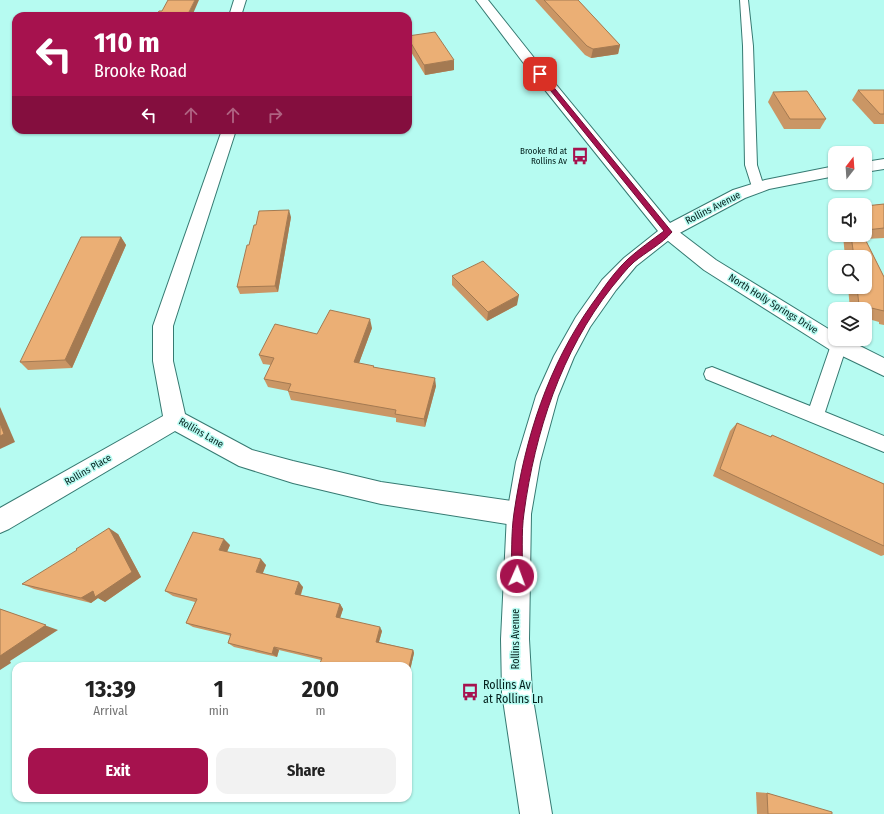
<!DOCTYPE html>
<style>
:root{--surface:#fff;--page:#f2f2f2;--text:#222;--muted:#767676;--accent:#a6124e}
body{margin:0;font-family:"Fira Sans Condensed",sans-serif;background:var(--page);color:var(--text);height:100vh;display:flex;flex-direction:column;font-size:15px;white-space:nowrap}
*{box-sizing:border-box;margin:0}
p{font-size:13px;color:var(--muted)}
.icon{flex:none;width:22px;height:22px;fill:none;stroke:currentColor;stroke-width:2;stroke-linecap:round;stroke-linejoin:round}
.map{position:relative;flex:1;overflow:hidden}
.side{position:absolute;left:12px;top:662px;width:400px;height:140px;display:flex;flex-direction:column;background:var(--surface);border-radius:12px;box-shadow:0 1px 3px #0004}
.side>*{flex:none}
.banner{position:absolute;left:12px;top:12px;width:400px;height:122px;border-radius:12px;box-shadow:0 1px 3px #0004;background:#a6124e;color:#fff;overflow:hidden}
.needle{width:26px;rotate:17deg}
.tools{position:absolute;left:828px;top:146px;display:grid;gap:8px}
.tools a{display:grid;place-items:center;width:44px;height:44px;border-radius:8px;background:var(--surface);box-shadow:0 1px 3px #0004;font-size:20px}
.pin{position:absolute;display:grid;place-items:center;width:34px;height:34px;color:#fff;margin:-17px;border-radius:8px;box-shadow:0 2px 6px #0006}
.me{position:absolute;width:44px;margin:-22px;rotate:2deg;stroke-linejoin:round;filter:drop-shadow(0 0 3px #0008)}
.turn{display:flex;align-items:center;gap:14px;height:84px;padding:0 16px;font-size:18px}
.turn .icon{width:52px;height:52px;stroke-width:2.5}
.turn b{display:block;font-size:28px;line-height:34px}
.lanes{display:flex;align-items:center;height:38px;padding:0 16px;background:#0003;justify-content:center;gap:20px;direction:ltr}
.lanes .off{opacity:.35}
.eta{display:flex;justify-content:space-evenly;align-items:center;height:68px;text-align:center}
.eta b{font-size:24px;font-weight:700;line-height:28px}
.action{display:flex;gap:8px;margin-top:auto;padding:8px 16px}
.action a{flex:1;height:46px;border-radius:12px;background:var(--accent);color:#fff;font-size:16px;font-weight:700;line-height:46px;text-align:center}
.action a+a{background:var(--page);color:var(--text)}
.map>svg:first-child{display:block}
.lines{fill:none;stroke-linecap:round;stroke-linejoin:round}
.lane-casing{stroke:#367a72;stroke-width:2}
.street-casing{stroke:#367a72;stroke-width:2}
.secondary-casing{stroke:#367a72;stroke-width:2}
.lane{fill:#fff;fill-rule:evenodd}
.street{fill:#fff;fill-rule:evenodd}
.secondary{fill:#fff;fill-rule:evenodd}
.wall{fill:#ca9665}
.shaded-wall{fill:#a47a52}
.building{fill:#ebaf75;stroke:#a47a52}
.route{fill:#a6124e;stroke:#6c0c33}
.labels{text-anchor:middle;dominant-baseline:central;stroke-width:3;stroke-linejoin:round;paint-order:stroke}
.far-poi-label{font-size:9px;fill:#031f1c;stroke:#b6fbf1;text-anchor:end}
.street-label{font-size:10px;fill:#031f1c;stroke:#b6fbf1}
.near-poi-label{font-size:12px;fill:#031f1c;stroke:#b6fbf1;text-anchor:start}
</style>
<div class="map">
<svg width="884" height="814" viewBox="0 0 884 814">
<rect width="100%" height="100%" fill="#b6fbf1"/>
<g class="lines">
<g class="lane-casing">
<g id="lane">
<path d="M740,0H748L753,46L757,165L764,187L762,190H754L752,187L745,165L743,46Z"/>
<path d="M839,339L845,341L847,345L825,412L884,436V452L706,379L704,374L706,369L712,367L810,406L831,345L833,341Z"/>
</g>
</g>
<g class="street-casing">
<g id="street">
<path d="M234,0H246L241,16H229Z"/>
<path d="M222,130H236L173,326V361L185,414L252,450L293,461L381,482L519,502L528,506L531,514L528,522L519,526L381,504L293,483L239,466L175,431L9,529L0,533V508L163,416L153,361V326Z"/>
<path d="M668,226L674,228L716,260L835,333V339H846L884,358V376L832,351L704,270L662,236L659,232L662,228Z"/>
</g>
</g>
<g class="secondary-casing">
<g id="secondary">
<path d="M476,0H488L535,59L670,223L733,190L765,180L835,166V176L769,189L745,198L674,236L636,266L616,290L590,327L574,357L558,396L540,462L531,514L529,639L532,693L552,814H520L502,693L501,639L507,514L516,462L536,396L554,356L576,317L602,280L624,258L658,231L525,65Z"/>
<path d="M884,159V169L865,172V162Z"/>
</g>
</g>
<use href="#lane" class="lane"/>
<use href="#street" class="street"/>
<use href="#secondary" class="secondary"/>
</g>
<g class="wall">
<path d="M535,0H578L620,45L618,54L591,58L585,55Z"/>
<path d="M408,36L454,70L425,75L408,47Z"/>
<path d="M858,90H884V124H874L852,100Z"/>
<path d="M773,92L826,119L820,129H784L768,102Z"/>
<path d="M884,204V238L865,239L884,277V325L879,324V322L865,318V309H850L848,287H865V257H845L843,235H865V206Z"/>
<path d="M291,217L278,292L240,294L237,287L256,225Z"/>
<path d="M121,237L126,245L72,368L28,370L20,362Z"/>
<path d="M452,276L517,305L487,321L452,285Z"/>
<path d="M372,328L359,363L436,386L425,427L396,422V418L291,400L288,391L268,387L264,379L271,365L263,364L259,355L317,334Z"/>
<path d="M737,423L770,437L772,435L884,484V555L881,556L713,476L730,431Z"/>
<path d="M118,534L141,577L105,602L98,598L91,603L34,589L22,584Z"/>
<path d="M230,545L227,552L266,565L263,573L303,587L301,595L340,604L343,609L340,618L382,631L379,642L413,650L414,653L408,679V666L321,660L279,650L277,657L234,647L228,643L231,636L193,627L186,623L195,602L173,596L165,591Z"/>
<path d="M756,792L767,793L832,814H757Z"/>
</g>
<g class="shaded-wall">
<path d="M195,0H199L192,16H189L188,14Z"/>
<path d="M620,45L618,54L591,58L593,49Z"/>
<path d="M454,60V70L425,75L424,65Z"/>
<path d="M289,210L291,217L278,292L275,286Z"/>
<path d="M121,237L126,245L72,368L65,360Z"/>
<path d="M519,295L517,305L487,321L488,312Z"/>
<path d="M370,319L372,328L356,371L354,362Z"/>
<path d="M435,378L436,386L425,427L424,419Z"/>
<path d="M0,407L15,442L0,449Z"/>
<path d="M109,528L118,534L141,577L105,602L98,598L91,603L81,598Z"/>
<path d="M224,539L230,545L225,556L219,550Z"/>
<path d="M261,559L266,565L261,577L256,572Z"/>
<path d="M299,582L303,587L299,599L295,594Z"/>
<path d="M340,604L343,609L339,621L336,617Z"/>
<path d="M0,609L58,630L10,661L11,663L0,670Z"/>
<path d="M380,627L382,631L378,645L376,642Z"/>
<path d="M274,647L279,650L277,657L272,654Z"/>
<path d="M413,650L414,653L408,679V671Z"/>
</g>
<g class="building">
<path d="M168,0H195L188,14H186L185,16H156L159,11H162Z"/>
<path d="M544,0H578L620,45L593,49L587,46Z"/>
<path d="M435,32L454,60L424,65L408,38V36Z"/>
<path d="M858,90H884V114H880Z"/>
<path d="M807,91L826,119H790L773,92Z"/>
<path d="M884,204V228L866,230L865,228V206Z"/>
<path d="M289,210L275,286L237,287L247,245H249L254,225H256L259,211Z"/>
<path d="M851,235H863L884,277V311L859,305L857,287H865V257H854Z"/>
<path d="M81,237H121L65,360L20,362Z"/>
<path d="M483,261L519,295L488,312L452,276Z"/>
<path d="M330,310L370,319L354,362L374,366L373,367L435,378L424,419L395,414L396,410L288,391L291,384L264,379L274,358L259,355L275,324L317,334Z"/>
<path d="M0,423L4,434L0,436Z"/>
<path d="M737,423L771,437L772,435L884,484V546L720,469Z"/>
<path d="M109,528L132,572L95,597L93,591L81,598L22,584L77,550L76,549Z"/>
<path d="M193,532L224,539L219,550L261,559L256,572L299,582L295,594L340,604L336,617L380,627L376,642L413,650L408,671V666H319L322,658L274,647L272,654L228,643L231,634L186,623L197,599L165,591Z"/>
<path d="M0,609L46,625L0,656Z"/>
<path d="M767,793L832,812V814H768Z"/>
</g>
<path class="route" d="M538,73H542L672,232C662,244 646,252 634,262C626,269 619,279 612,287C561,352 535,432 524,513C521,533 523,555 522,576L521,580L517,582L513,580L511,576C512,555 511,533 514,513C525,438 548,366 592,304C603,289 614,272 628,259C639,249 652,240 664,231L538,75Z"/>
<defs>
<g id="bus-bare" transform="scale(1.38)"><path d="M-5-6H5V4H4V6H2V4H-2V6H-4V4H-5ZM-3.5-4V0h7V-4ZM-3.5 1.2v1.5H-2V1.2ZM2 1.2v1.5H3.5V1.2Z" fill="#a6124e" stroke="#b6fbf1" stroke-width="2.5" paint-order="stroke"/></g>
</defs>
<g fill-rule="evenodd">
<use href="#bus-bare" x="580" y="156"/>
<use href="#bus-bare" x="470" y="692"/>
</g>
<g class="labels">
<g class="far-poi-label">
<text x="567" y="151">Brooke Rd at<tspan x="567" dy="10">Rollins Av</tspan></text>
</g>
<g class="street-label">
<text transform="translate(713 208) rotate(-27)">Rollins Avenue</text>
<text transform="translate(773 304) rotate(32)">North Holly Springs Drive</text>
<text transform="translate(201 433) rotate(30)">Rollins Lane</text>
<text transform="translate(88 470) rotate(-30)">Rollins Place</text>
<text transform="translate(516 639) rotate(-90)">Rollins Avenue</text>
</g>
<g class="near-poi-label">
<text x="483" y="685">Rollins Av<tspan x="483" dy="14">at Rollins Ln</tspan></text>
</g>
</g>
</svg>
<div class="tools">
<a><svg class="needle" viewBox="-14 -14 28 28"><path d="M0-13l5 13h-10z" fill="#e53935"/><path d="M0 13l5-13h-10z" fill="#767676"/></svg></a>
<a><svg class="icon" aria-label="sound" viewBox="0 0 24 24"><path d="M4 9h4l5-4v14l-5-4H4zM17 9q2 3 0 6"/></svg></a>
<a><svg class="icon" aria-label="search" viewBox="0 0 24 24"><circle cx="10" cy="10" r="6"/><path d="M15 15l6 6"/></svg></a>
<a><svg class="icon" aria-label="layers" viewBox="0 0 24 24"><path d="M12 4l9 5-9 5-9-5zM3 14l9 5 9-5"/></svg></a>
</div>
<div class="pin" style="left:540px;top:74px;background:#d93025"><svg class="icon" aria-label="arrive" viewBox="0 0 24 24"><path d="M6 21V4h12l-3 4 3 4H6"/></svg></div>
<svg class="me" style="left:517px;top:576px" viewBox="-20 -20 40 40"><circle r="17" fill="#a6124e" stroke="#fff" stroke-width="3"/><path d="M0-11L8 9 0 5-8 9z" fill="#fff"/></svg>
<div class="banner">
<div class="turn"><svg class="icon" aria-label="left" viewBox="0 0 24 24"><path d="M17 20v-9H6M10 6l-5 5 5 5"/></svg><div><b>110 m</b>Brooke Road</div></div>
<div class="lanes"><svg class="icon" aria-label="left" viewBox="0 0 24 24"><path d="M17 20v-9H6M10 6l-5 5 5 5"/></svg><svg class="icon off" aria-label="ahead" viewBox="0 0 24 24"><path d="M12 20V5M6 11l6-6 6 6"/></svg><svg class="icon off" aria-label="ahead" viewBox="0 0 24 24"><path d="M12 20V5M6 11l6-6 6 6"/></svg><svg class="icon off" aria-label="right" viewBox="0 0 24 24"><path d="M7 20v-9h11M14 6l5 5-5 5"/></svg></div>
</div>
<section class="side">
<div class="eta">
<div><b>13:39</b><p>Arrival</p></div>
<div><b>1</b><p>min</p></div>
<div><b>200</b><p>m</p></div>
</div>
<div class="action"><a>Exit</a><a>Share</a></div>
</section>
</div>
